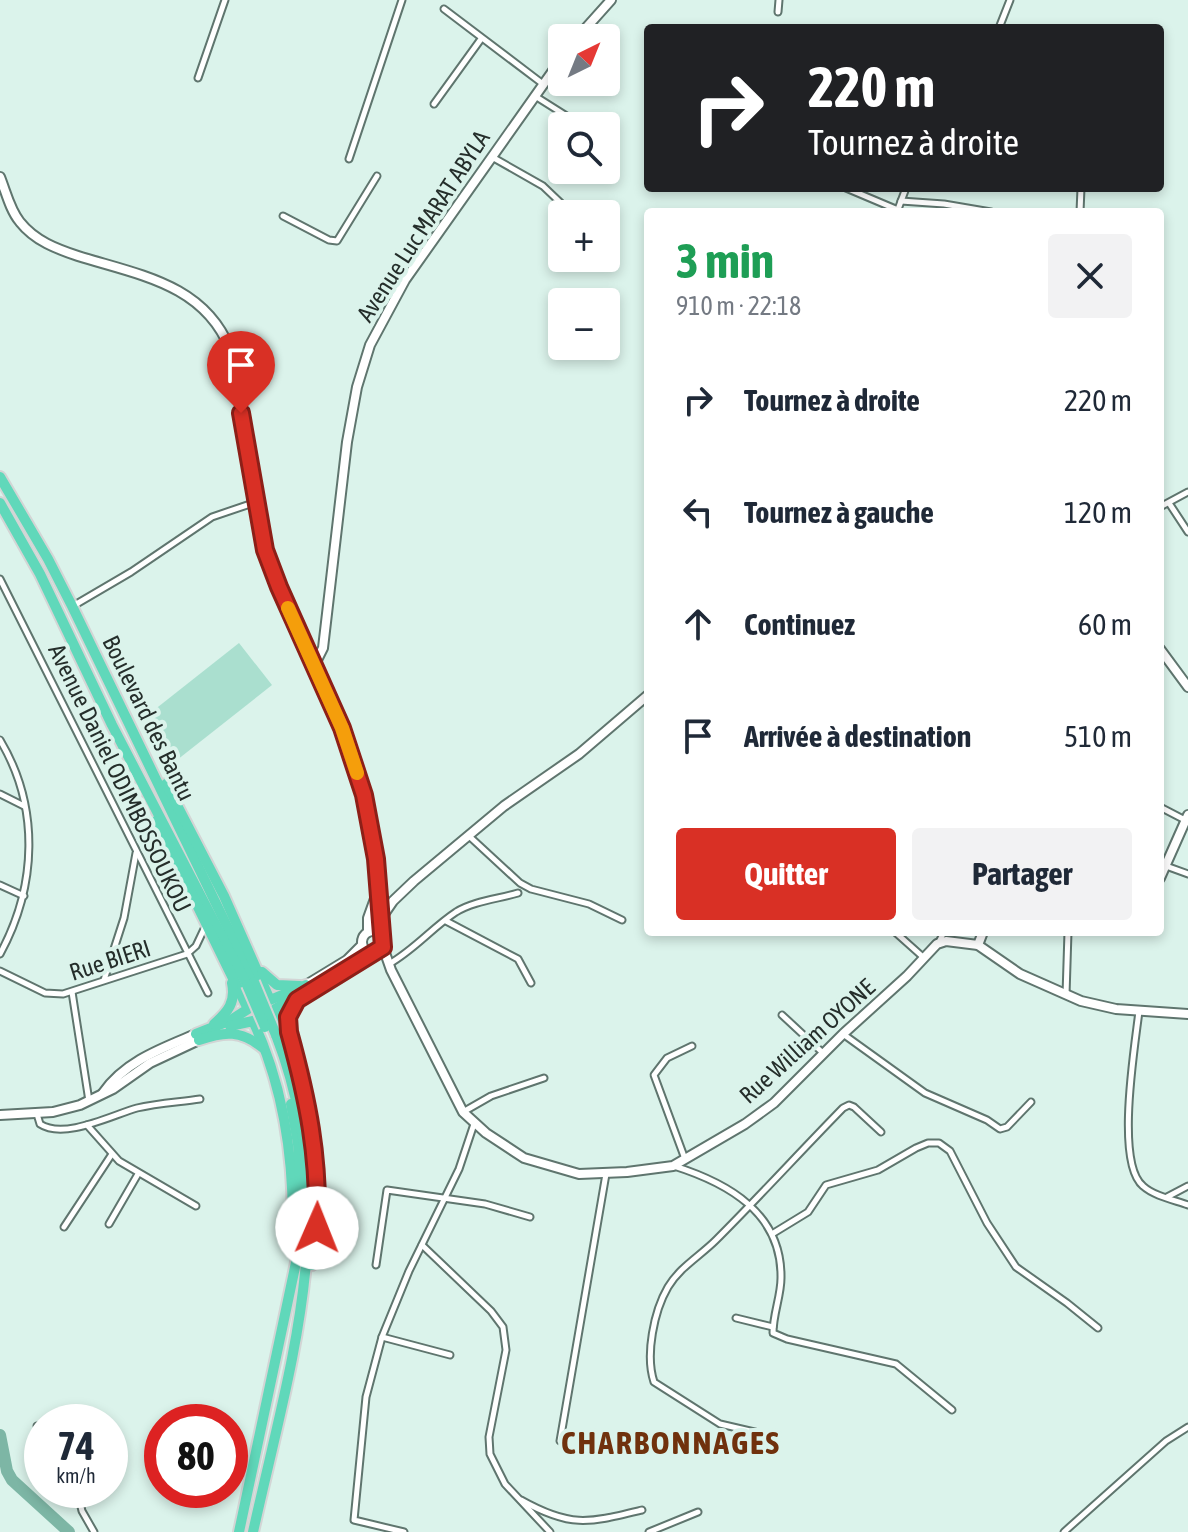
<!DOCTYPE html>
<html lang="fr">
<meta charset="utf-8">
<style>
:root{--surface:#fff;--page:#f2f2f3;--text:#1f2937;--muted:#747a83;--accent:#d93025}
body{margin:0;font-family:"Asap Condensed",sans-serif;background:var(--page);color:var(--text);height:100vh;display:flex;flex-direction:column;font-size:30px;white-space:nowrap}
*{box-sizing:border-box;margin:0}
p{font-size:26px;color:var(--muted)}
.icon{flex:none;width:44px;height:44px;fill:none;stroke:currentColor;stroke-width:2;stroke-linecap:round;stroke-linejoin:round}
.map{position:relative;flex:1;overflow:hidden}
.details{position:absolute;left:644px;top:208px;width:520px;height:728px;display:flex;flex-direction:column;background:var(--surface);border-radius:8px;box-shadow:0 4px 12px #0003}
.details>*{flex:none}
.guide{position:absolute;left:644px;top:24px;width:520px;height:168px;border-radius:8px;box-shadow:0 4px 12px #0003;background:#202124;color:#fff;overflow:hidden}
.needle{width:52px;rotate:43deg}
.buttons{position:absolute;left:548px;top:24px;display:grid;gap:16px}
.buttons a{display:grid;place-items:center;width:72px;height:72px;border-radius:8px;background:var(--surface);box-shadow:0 4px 12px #0003;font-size:40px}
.speed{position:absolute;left:24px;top:1404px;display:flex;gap:16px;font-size:40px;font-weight:700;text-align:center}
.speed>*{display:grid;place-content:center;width:104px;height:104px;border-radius:50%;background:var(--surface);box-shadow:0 4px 12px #0003;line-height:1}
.speed small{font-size:20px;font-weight:400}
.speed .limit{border:12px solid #d22;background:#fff;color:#111}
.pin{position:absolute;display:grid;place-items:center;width:68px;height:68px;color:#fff;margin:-82px -34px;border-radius:50% 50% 50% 0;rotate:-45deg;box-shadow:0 0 8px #0007}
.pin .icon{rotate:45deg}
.me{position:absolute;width:88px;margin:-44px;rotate:1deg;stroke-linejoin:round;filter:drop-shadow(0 0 6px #0008)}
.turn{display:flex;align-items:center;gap:28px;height:168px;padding:0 32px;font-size:36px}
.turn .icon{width:104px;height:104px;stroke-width:2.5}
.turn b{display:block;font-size:56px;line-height:68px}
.round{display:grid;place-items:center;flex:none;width:84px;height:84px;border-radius:8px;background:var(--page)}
.headline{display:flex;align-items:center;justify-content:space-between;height:136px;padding:0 32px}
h1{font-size:48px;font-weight:700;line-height:60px;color:#1e9e55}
.action{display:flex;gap:16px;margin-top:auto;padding:16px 32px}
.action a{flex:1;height:92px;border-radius:8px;background:var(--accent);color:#fff;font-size:32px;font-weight:700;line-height:92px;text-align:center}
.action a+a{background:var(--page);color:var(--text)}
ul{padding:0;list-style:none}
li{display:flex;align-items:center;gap:24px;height:112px;padding:0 32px}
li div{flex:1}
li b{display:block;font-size:30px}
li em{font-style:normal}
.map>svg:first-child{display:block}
.green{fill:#aadfcf}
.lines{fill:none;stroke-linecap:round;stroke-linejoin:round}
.river{stroke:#7db6a5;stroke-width:12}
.street-casing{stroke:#5f756e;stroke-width:9}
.secondary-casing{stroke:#5f756e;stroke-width:12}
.highway-casing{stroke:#d3d5d5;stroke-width:14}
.street{stroke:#fff;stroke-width:5}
.secondary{stroke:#fff;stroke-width:8}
.highway{stroke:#60d8ba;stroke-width:10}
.highway-bridge-casing{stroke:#d3d5d5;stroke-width:14;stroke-linecap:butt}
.highway-bridge{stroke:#60d8ba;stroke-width:10}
.route-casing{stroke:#8d1f18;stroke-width:20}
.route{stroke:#d93025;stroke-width:14}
.slow{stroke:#f59e0b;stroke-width:14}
.labels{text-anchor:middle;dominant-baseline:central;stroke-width:8;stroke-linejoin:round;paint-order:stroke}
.street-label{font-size:24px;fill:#252e2b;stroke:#dbf3eb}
.district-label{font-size:32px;font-weight:bold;letter-spacing:2px;fill:#70310d;stroke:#dbf3eb}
</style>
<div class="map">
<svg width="1188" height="1532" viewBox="0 0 1188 1532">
<rect width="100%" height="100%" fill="#dbf3eb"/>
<path class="green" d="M239,643L272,685L177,760L144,718Z"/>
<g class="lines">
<path class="river" d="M0,1435L7,1471L12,1480L69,1532"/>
<g class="street-casing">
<g id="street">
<path d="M444,9L543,84"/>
<path d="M778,12L779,0"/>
<path d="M999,28L1010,0"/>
<path d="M198,78L225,0"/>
<path d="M535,96L573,120"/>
<path d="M434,104L481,39"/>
<path d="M492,157L543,186L565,207"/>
<path d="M349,159L402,0"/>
<path d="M846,188L898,210"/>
<path d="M901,201L944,204L991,212"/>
<path d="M897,212L906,188"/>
<path d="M1080,212L1081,188"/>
<path d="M283,216L329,240L337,241L377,176"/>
<path d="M1169,503L1188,532"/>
<path d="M1160,507L1188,492"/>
<path d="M0,579L208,993"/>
<path d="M73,606L131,572L212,517L256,502"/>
<path d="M0,740C40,807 37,886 0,954"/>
<path d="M0,794L24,806"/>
<path d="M1160,807L1185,820"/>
<path d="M469,836L520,883L531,889L589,904L622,920"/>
<path d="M1166,866L1188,874"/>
<path d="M0,885L24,896"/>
<path d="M446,921L518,959L531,983"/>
<path d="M895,932L923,957"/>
<path d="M938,944L944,932"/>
<path d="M389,964C414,950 433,927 456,912C474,901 498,899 518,893"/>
<path d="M0,971L45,993L63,994L187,954L196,946L205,927"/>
<path d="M104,980L124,918L136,853"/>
<path d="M72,992L89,1101"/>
<path d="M1066,995L1068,932"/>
<path d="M1139,1011C1135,1046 1115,1163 1143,1186C1154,1196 1174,1200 1188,1205"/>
<path d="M782,1015L824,1054"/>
<path d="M843,1034L925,1093L987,1120L1000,1129L1007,1127L1031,1102"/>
<path d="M463,1112L491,1096L544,1078"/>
<path d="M37,1114L40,1124C64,1140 112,1115 137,1108C157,1103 180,1102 200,1099"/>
<path d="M87,1125L119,1161L196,1206"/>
<path d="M685,1159L654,1075L667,1058L692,1046"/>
<path d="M674,1166C728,1183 782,1213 781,1278C781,1296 773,1314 773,1333L787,1339L896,1364L952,1410"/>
<path d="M1167,1197L1188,1186"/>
<path d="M109,1224L138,1174"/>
<path d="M64,1227L112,1154"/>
<path d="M772,1234L808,1212L826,1185L878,1170L916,1148L928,1143H939L950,1151L987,1223L1016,1267L1067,1303L1098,1328"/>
<path d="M422,1245L491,1311L503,1327L506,1350L489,1437L490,1454L505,1484L550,1532"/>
<path d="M376,1265L387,1190L485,1204L530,1217"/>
<path d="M736,1318L773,1327"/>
<path d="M382,1337L450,1355"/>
<path d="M37,1426L42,1432"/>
<path d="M763,1434L720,1424L654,1382C645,1355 654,1311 668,1287C680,1267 700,1256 716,1240C759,1197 800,1152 843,1108L849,1105L854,1107L881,1132"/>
<path d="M560,1441L606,1174"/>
<path d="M77,1490L82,1511L94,1532"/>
<path d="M521,1500C571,1528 588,1523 642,1510"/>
<path d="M404,1532L354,1520L366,1397L382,1337L409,1271L459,1169L474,1124"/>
<path d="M649,1532L698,1512"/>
<path d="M1064,1532L1166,1441L1188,1427"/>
</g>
</g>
<g class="secondary-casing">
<g id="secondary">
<path d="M577,38L611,0"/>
<path d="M0,177C6,192 10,210 20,222C35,241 57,249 78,256C139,275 204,284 230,349L265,550L279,587L342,728L364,795L376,859L382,936"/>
<path d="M1160,649L1188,687"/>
<path d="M314,666L323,648L347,442L357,387L370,345L405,280L562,58"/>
<path d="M1160,878L1188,815"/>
<path d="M382,917L393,901L414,881L504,806L579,754L648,695"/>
<circle cx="373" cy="942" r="11"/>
<path d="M368,932V918L377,893"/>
<path d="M978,945L983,932"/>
<path d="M383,947L391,970L463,1112L486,1133L524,1158L579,1174L627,1172L673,1166L745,1124L774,1103L843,1034L907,976L937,944L946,941L978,945L1020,974L1081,1001L1116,1009L1188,1014"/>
<path d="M306,985L347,960L362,945"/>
<path d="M309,991L335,977L370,953"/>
<path d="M103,1093C125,1061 163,1048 196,1034"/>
<path d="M0,1115L53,1112L80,1105L113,1089L150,1063L199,1040"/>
</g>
</g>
<g class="highway-casing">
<g id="highway">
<path d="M0,477L48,559L72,606L254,982"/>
<path d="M0,503L40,574L112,725L247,985"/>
<path d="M166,784L224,896L270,1000L306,985"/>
<path d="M156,821L248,1009L231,1020L196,1034"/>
<path d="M262,972L277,985L300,986"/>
<path d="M293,998L275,1009C283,1035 295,1059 303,1085C320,1141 323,1208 312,1265"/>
<path d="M214,1024C228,1012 236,1002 232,983"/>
<path d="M230,1026L253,1021C287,1094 296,1171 292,1251"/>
<path d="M291,1037C285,1015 291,1004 309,991"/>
<path d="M199,1040C225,1031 241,1030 263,1048"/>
<path d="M239,1532L298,1253L301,1192L298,1144L291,1104"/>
<path d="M253,1532C291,1360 343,1208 276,1035"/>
</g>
</g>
<use href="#street" class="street"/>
<use href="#secondary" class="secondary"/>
<use href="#highway" class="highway"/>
<g class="highway-bridge-casing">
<g id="highway-bridge">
<path d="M254,982L276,1035"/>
<path d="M247,985L265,1027"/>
</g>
</g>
<use href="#highway-bridge" class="highway-bridge"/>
</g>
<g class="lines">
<g class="route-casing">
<path id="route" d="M241,413L265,550L279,587L342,728L364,795L376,859L383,947L297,1000L288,1017L289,1032C308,1101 319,1156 317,1228"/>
</g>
<use href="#route" class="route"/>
<path class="slow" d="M288,608L342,728L357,773"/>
</g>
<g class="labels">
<g class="street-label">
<text transform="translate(423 226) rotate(-57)">Avenue Luc MARAT ABYLA</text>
<text transform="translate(149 718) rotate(64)">Boulevard des Bantu</text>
<text transform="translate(120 778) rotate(64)">Avenue Daniel ODIMBOSSOUKOU</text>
<text transform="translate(110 960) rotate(-18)">Rue BIERI</text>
<text transform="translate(807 1041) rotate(-42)">Rue William OYONE</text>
</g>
<g class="district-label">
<text x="671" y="1442">CHARBONNAGES</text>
</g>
</g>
</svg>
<div class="buttons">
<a><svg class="needle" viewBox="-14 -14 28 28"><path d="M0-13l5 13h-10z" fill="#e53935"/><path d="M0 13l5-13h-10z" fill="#747a83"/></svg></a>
<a><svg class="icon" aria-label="search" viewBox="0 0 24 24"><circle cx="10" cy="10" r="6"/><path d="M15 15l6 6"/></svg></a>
<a>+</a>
<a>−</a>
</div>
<div class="speed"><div>74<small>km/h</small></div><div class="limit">80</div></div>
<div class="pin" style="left:241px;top:413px;background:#d93025"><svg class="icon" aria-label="arrive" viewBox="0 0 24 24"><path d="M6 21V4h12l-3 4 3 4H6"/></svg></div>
<svg class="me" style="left:317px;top:1228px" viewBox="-20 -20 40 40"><circle r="19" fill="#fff"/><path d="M0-13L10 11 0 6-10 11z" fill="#d93025"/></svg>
<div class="guide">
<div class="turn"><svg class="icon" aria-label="right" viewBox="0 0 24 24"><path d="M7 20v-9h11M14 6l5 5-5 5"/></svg><div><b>220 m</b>Tournez à droite</div></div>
</div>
<section class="details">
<div class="headline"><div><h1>3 min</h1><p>910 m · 22:18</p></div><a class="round"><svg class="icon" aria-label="close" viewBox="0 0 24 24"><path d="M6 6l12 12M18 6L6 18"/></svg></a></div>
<ul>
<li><svg class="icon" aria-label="right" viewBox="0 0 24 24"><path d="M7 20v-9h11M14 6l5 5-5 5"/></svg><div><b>Tournez à droite</b></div><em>220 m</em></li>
<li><svg class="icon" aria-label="left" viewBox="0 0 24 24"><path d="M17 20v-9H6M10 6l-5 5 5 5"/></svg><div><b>Tournez à gauche</b></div><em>120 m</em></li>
<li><svg class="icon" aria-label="ahead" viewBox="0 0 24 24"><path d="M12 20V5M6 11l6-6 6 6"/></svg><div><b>Continuez</b></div><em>60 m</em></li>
<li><svg class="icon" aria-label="arrive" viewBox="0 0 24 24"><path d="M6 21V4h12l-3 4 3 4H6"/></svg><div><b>Arrivée à destination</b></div><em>510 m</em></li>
</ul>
<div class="action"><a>Quitter</a><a>Partager</a></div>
</section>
</div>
